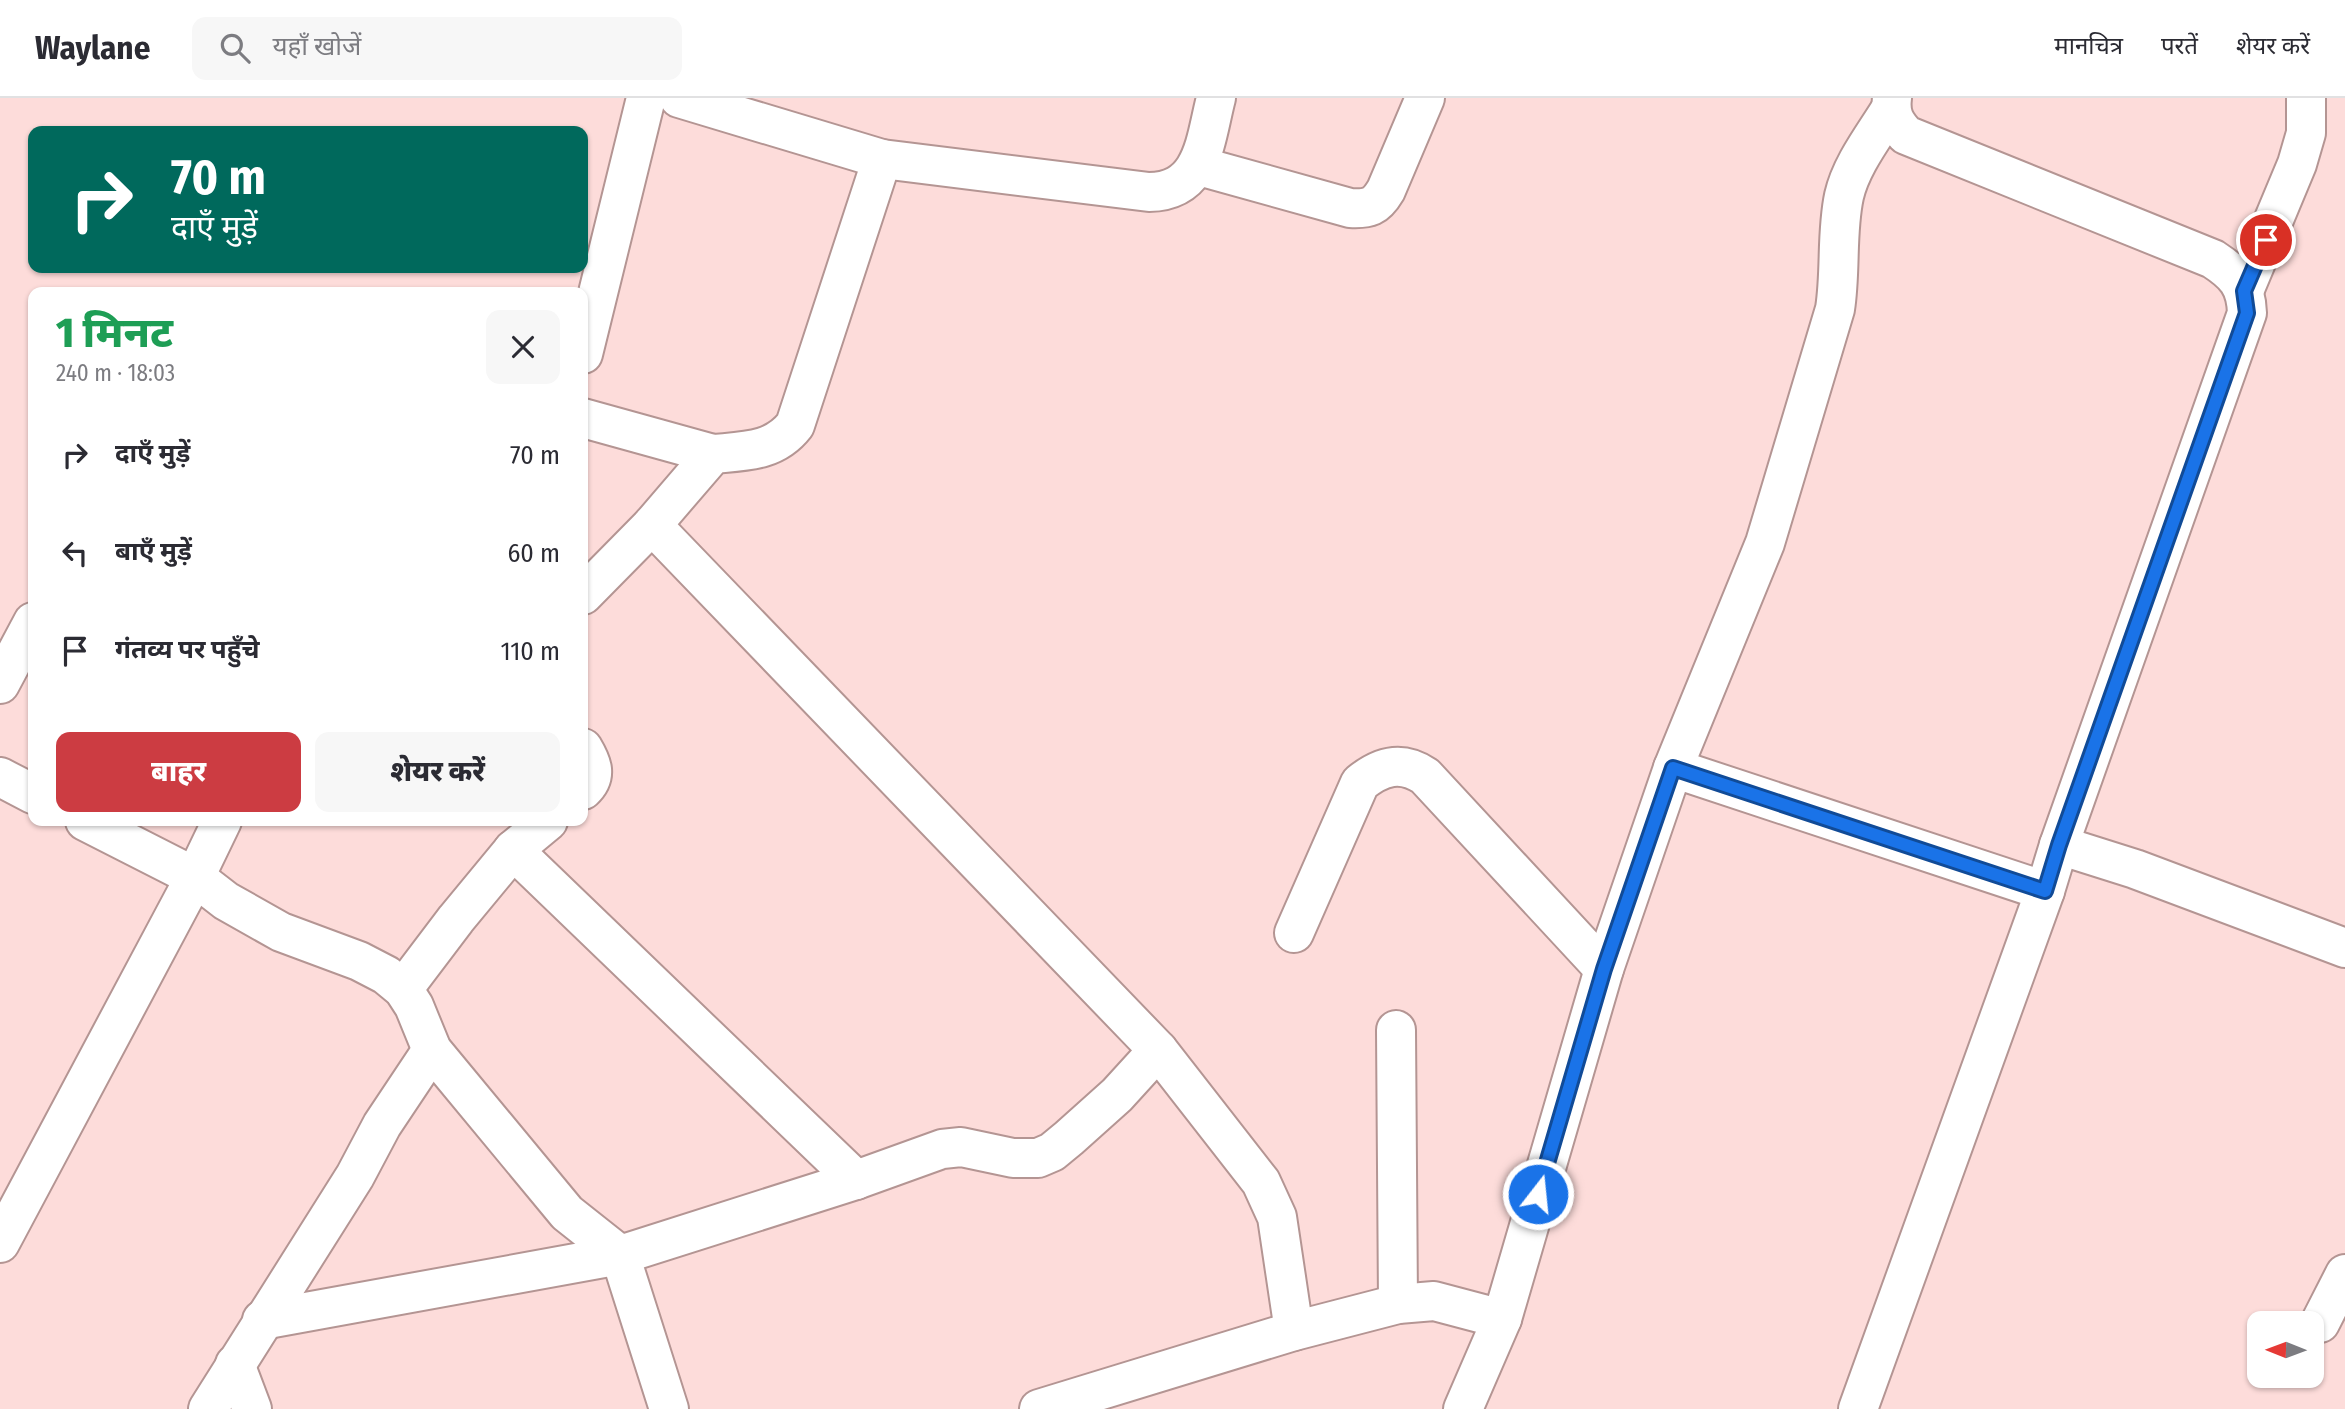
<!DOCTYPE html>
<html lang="hi">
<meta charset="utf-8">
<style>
:root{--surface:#fff;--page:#f7f7f7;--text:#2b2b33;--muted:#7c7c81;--line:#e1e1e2;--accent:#cc3c42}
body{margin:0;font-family:"Fira Sans Condensed","Noto Sans Devanagari",sans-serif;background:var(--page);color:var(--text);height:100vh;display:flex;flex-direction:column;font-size:26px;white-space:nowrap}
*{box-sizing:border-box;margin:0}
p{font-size:23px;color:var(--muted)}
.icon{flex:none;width:38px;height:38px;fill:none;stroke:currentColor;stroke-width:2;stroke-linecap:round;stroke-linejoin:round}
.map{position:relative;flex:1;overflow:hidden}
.drawer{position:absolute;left:28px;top:189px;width:560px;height:539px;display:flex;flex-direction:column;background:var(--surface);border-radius:14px;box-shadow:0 2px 5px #0004}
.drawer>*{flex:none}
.guide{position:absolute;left:28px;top:28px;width:560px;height:147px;border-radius:14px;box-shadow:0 2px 5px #0004;background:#00695c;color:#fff;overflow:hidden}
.needle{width:46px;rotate:271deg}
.tools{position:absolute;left:2247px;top:1213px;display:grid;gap:14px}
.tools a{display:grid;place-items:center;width:77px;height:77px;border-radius:14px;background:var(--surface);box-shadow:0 2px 5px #0004;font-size:35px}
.pin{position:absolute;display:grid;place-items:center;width:60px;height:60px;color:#fff;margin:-30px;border:4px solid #fff;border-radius:50%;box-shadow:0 2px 7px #0007}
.me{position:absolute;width:77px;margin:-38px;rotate:16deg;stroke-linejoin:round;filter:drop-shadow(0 0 5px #0008)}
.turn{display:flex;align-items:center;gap:24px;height:147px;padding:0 28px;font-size:32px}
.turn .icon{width:91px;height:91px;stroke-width:2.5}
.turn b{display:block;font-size:49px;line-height:60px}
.round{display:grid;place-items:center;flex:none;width:74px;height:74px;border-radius:14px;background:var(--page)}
.summary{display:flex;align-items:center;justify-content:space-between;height:119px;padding:0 28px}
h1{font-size:42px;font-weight:800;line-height:52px;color:#1e9e55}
.cta{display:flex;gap:14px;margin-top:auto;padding:14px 28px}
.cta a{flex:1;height:80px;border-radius:14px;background:var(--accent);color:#fff;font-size:28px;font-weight:800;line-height:80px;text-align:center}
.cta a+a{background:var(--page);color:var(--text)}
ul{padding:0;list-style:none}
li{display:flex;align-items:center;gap:21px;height:98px;padding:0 28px}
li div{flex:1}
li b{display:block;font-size:26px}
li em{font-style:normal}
header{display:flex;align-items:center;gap:42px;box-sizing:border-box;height:98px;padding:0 35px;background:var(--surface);border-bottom:2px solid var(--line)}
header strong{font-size:33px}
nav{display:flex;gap:38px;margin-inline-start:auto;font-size:24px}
.search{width:490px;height:63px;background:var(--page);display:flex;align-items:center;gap:18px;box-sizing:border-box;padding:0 24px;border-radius:14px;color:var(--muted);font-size:26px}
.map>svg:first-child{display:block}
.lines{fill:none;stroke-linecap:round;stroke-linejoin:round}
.minor-casing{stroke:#b49593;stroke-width:42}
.minor{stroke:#fff;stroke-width:38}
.route-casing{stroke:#114b97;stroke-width:18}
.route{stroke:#1a73e8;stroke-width:12}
</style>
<header>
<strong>Waylane</strong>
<div class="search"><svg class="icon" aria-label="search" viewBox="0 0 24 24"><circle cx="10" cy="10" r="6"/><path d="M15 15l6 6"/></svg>यहाँ खोजें</div>
<nav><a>मानचित्र</a><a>परतें</a><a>शेयर करें</a></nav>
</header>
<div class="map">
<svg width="2345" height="1311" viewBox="0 0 2345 1311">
<rect width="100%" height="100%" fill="#fddcda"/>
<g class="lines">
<g class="minor-casing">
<g id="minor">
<path d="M882,61L1149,94C1204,93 1205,42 1216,0"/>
<path d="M1199,68L1350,110C1369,111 1376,109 1386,92L1425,0"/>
<path d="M2244,193L2297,66L2306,35V0"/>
<path d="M583,256L646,0"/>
<path d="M583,320L713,356"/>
<path d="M652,427L1158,952L1261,1084L1277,1119L1294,1233"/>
<path d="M583,497L652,427L713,356C745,353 774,354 795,327L882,61L679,0"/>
<path d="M0,586L33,524"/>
<path d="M583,650C592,665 598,678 583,692"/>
<path d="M1673,670L2045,793"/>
<path d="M0,679L33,696"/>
<path d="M85,723L195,779L226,803L281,834L359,863L386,877L403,891L414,908L432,952L567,1115L620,1157L669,1311"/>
<path d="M2059,747L2135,771L2345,850"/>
<path d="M513,752L856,1082"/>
<path d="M1294,835L1360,685C1381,668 1401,662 1425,678L1604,871"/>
<path d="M403,891L456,821L513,752L548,723"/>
<path d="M1396,932L1398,1206"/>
<path d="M0,1145L195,779L222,723"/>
<path d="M262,1222L620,1157L856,1082L942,1051L961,1049L1013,1060H1038L1052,1054L1069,1040L1117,997L1158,952"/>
<path d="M2320,1225L2345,1176"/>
<path d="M235,1266L252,1311"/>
<path d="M208,1311L355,1078L382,1027L432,952"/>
<path d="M1039,1311L1294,1233L1398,1206L1434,1203L1502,1221"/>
<path d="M1463,1311L1502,1221L1604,871L1673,670L1765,445L1835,211C1841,173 1836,135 1844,98C1851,67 1874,38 1890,12"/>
<path d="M1858,1311L2045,793L2059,747L2247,215C2246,187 2236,176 2213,161L1906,37C1895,25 1890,17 1892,0"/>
</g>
</g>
<use href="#minor" class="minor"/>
</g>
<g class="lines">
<g class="route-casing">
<path id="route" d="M1538,1096L1604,871L1673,670L2045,793L2059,747L2247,215L2244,193L2266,142"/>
</g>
<use href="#route" class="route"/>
</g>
</svg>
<div class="tools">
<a><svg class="needle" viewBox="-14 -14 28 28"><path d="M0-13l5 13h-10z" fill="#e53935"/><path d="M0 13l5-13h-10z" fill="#7c7c81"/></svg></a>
</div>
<div class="pin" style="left:2266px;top:142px;background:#d93025"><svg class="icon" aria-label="arrive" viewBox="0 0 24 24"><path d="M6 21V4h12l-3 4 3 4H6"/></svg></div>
<svg class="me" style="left:1538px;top:1096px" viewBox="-20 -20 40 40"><circle r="17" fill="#1a73e8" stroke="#fff" stroke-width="3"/><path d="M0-11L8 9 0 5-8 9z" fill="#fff"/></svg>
<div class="guide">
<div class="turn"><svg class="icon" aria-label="right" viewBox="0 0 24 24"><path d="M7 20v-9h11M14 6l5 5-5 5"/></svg><div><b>70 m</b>दाएँ मुड़ें</div></div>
</div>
<section class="drawer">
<div class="summary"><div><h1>1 मिनट</h1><p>240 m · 18:03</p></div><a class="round"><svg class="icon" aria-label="close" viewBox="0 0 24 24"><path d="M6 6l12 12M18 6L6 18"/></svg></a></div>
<ul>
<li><svg class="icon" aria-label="right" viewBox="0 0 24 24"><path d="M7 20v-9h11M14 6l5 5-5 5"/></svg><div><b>दाएँ मुड़ें</b></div><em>70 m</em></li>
<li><svg class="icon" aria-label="left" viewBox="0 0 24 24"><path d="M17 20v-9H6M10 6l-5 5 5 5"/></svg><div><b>बाएँ मुड़ें</b></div><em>60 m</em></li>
<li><svg class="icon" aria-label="arrive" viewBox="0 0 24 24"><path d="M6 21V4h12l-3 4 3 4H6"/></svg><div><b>गंतव्य पर पहुँचे</b></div><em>110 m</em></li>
</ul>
<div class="cta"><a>बाहर</a><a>शेयर करें</a></div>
</section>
</div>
